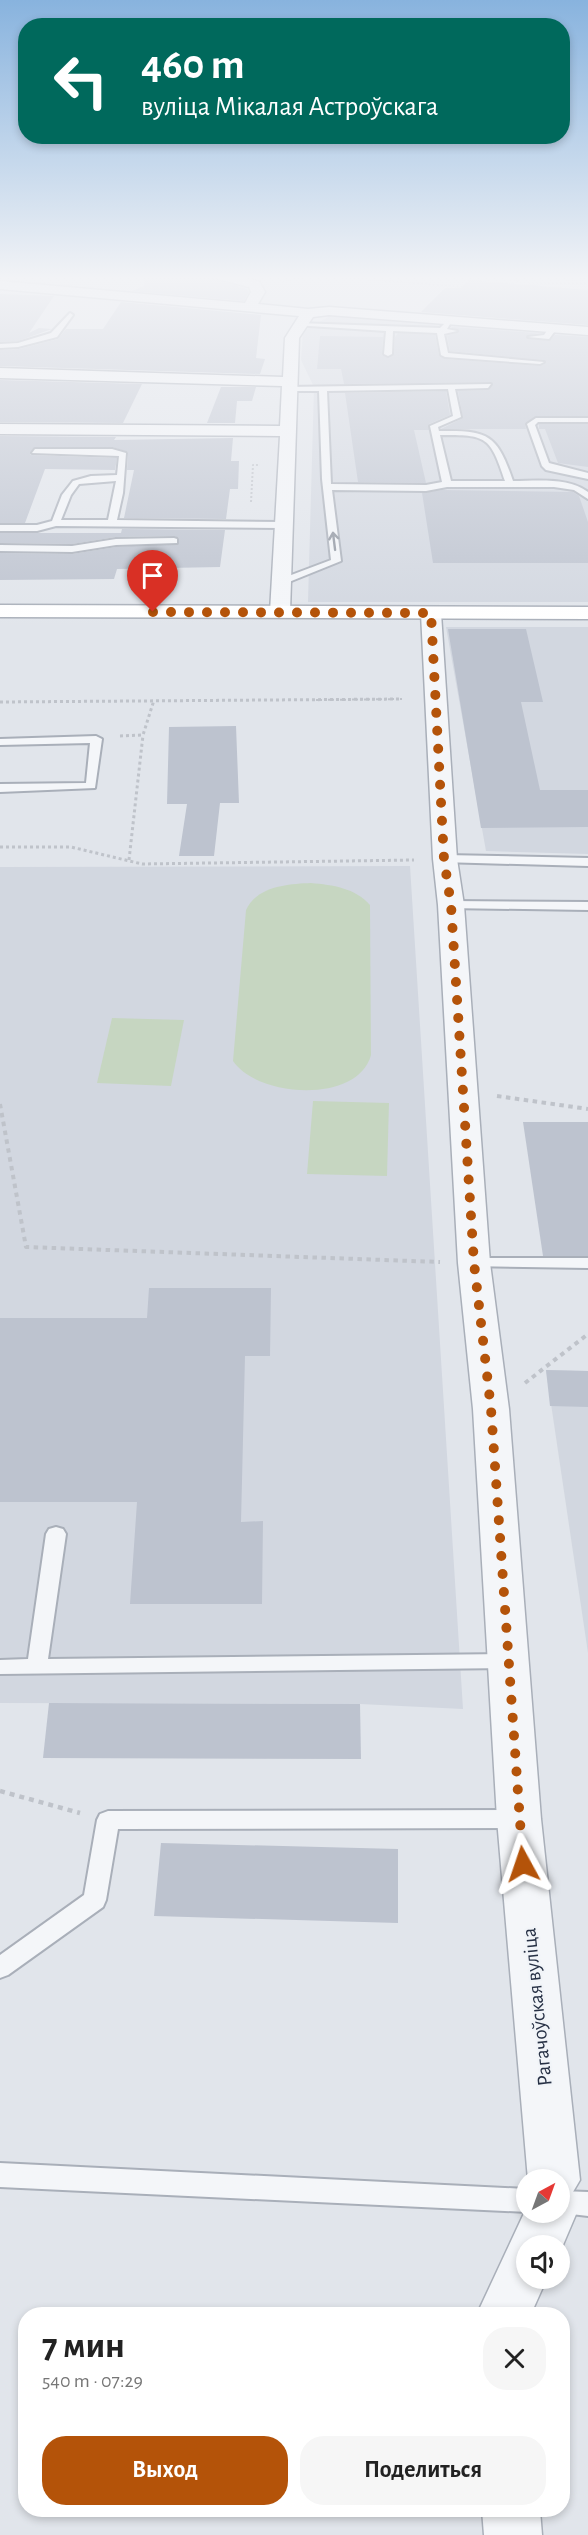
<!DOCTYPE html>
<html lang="ru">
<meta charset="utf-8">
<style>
:root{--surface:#fff;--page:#f6f6f6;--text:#222;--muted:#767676;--accent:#b45309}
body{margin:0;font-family:"Alegreya Sans",sans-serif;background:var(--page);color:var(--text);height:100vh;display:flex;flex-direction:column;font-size:22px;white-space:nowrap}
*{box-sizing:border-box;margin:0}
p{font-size:20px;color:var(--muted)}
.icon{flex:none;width:33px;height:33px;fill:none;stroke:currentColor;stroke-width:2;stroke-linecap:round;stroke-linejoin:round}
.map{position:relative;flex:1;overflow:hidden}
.sheet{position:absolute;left:18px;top:2307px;width:552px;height:210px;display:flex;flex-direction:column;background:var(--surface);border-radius:24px;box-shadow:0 3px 9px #0003}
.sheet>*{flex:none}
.banner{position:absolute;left:18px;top:18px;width:552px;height:126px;border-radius:24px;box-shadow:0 3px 9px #0003;background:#00695c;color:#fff;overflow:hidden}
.needle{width:39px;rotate:41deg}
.fabs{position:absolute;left:516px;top:2169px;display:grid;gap:12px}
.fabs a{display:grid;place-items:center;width:54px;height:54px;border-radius:50%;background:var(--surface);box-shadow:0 3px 9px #0003;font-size:30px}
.pin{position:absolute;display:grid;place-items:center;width:51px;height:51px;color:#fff;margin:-62px -26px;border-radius:50% 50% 50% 0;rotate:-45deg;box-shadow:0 0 6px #0007}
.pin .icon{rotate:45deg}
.me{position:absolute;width:66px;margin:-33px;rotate:355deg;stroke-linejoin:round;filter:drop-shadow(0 0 4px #0008)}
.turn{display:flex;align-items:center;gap:21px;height:126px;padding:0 24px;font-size:27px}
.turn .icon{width:78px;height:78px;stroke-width:2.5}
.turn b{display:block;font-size:42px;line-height:51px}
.round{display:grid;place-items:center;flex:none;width:63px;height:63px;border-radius:24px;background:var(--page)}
.head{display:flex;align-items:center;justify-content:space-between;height:102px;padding:0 24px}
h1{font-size:36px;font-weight:600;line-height:45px}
.action{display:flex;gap:12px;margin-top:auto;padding:12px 24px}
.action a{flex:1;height:69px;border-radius:24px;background:var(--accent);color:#fff;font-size:24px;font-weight:600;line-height:69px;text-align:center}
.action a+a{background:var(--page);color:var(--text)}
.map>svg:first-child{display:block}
.built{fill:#d2d7e0}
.green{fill:#c6d6c1}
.building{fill:#bdc3cf}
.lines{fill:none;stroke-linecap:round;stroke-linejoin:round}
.lane-casing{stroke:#a9afb9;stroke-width:4}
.street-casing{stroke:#a9afb9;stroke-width:3}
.secondary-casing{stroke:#a9afb9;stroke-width:3}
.path-far4{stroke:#bfc3ca;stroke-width:1.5;stroke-dasharray:2 2;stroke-linecap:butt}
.path-far3{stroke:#bfc3ca;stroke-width:2;stroke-dasharray:2 2;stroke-linecap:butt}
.path-far2{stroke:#bfc3ca;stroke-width:3;stroke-dasharray:3 3;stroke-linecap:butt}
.path-far1{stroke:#bfc3ca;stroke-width:4;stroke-dasharray:4.5 4.5;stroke-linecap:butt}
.path{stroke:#bfc3ca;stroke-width:4.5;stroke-dasharray:5 5;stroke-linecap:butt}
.lane{fill:#f4f6f9;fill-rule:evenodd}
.street{fill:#f4f6f9;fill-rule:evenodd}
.secondary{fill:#fff;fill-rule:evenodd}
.oneway{stroke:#8e949f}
.route{stroke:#b45309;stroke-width:10;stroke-dasharray:0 18}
.labels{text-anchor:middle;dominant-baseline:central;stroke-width:4.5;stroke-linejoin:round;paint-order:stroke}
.street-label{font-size:21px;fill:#273145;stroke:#f1f4f8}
</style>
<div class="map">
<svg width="588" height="2535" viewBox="0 0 588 2535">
<rect width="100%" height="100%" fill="#e1e5eb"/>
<g class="built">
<path d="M330,316L588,336V602H308L314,387L301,360L303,331Z"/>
<path d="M446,627H588V854L486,851Z"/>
<path d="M410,866L463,1709L360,1704L0,1703V867Z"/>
<path d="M546,1370L588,1371V1653Z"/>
</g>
<g class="green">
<path d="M311,883C333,885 355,888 370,905L371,1055C358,1104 258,1098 233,1061L246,910C257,886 288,884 311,883Z"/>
<path d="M112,1018L184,1020L171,1086L97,1083Z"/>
<path d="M313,1101L389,1103L387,1176L307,1174Z"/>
</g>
<g class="building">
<path d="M145,276H204L247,289L249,292L244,301L132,291L144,286Z"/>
<path d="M469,280L588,290V325L421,312L445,288H461Z"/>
<path d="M0,294L54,296L29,333L39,328L52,329L18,341L0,342Z"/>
<path d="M121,302L261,315L256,358L265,359L260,374L0,366V350L19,349L58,339L66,329H103Z"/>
<path d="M451,327L538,333L526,337L549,341L555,335L588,337V416H536L525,423L526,429H441L463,418L458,391L488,390L492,382L344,384L341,369H317L320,336L383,337L382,355L389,358L394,354L395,337L398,333L435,335L439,355L445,359L540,366L546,363L544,360L450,351L447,336L459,332Z"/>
<path d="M0,380L142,384L123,423L0,422Z"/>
<path d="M221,387H256L252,401H237L235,423H207Z"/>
<path d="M446,391L450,415L429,424V430H414L426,483L358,482L345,393Z"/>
<path d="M539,424H588V467L558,463L545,429H539Z"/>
<path d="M0,436L116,437L114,440L233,438L231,461H239L238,489H230L226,519L124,518L134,470H127L128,452L112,447H35L30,455L117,458L115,470L45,469L25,523H0Z"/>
<path d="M442,490L573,492L579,496L588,522V563H433L422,493Z"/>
<path d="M122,529L225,530L220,567L117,569L114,579L0,580V553L72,554L116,547L179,543V538L174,536L116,537L72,544L0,543V533H121Z"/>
<path d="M448,629H526L543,702H521L540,790H588V827L481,828Z"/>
<path d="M236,726L239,803H220L214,856H179L187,804H167L169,727Z"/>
<path d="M523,1122H588V1256H543Z"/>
<path d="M149,1288H271L270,1356H245L241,1522L263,1521L262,1604H130L137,1502H0V1318H147Z"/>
<path d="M546,1370L588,1371V1407L550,1406Z"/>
<path d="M49,1703L360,1704L361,1759L43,1758Z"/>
<path d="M161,1843L398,1849V1923L154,1916Z"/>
</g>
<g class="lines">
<g class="lane-casing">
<g id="lane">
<path d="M70,313L73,315L57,337L18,347L0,348V344L18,343L51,333Z"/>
<path d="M446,322L450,324L447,329L457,331L444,334L448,353L544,362L540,364L445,357L441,355L437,333L393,331L392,354L388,356L384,354L386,331L294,325L298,323L440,328Z"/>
<path d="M550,326L557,328L549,339L528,337L544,335Z"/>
<path d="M491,384L488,388L455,389L461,417L438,427L439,431C488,430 497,434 513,481C537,481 568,477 588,492V499L574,490L554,487H447L426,491L332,490L341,561L284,584H278V580L331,560L322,479L319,391H289L286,387ZM448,389L453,416L430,426L442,482L426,485L331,484L327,391ZM440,435C487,435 490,436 505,481H451Z"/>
<path d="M536,418H588V422H538L535,425L549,463L588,473V479L546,470L542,466L527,424Z"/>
<path d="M35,449H112L126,453L123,493L117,520L281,522L286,525L281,528L56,526L37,531H0V525H37L52,521L62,495L73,481L91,476L117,475L119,456L32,453ZM116,481L108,520H61L71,495L79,484Z"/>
<path d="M174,538L177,539V543L116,545L72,552L0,551V545L72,546L116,539Z"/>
<path d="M96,736L102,739L95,788L0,792V784L86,783L90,743L0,745V739Z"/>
<path d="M445,855L588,858V866L441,862L439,859Z"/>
<path d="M451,901L588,902V910L446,908L445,905Z"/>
<path d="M474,1258H588V1268L468,1266L466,1263Z"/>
<path d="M56,1527L63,1529L66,1534L48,1659L508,1654L515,1656L518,1661L515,1666L508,1668L0,1674V1660L28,1659L46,1534L49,1529Z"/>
<path d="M518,1810L526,1813L529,1819L526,1825L518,1828L118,1829L106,1900L103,1907L8,1975L0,1978V1955L84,1895L97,1820L100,1814L108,1811Z"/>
<path d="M0,2163L526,2189L527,2212L0,2187Z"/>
<path d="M560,2191L588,2192V2216L554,2212H560Z"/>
</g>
</g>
<g class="street-casing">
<g id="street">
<path d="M206,276H234L259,281L265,292L258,304L308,309L329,307L588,327V335L329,315L313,317L299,338L290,612L287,616H273L270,612L280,436L0,434V424L280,426L282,386L0,378V368L283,377L285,338L299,316L0,289V281L245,303L251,292L249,287Z"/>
<path d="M431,607L438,609L441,613L457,859L464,905L490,1263L509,1409L541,1819L580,2180L570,2197L577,2212L560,2252V2246H526V2278H547L531,2314H477L526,2209V2212H560V2180H528L497,1819L473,1409L458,1263L438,905L433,859L421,613L424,609Z"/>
<path d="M482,2510H540L542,2535H484Z"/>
</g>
</g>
<g class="secondary-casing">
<path id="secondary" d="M0,605L588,607V619L0,617Z"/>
</g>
<g class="path-far4">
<path d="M337,277L464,287"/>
<path d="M567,280L588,279"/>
<path d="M282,282L305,276"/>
<path d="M516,282L588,284"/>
<path d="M476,288L502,290"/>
<path d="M513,301L499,292L521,276"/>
<path d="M549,303L555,297"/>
</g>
<g class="path-far3">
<path d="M251,502L253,465H260"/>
<path d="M316,700L402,699"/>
</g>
<g class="path-far2">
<path d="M0,702L402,699"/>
<path d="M120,736L143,735L154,700"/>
<path d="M0,847H71L142,864L414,860"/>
<path d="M129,860L143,735"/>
</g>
<g class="path-far1">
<path d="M497,1096L588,1109"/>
<path d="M0,1104L26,1247L440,1262"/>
<path d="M525,1383L588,1334"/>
</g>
<path class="path" d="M0,1791L80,1813"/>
<use href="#lane" class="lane"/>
<use href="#street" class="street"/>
<use href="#secondary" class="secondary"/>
</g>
<defs><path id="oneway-shaft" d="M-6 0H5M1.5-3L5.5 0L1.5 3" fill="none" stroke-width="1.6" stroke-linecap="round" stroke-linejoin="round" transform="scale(1.5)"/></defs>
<use class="oneway" href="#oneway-shaft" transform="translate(334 541) rotate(-97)"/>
<linearGradient id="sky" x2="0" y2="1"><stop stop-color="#88b3de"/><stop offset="0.44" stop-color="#f2f3f6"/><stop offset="1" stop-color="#f2f3f6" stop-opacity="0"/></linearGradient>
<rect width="588" height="631" fill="url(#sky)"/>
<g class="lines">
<path class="route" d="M153,612L431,613L444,859L451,905L474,1263L491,1409L523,1864"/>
</g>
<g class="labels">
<g class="street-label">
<text transform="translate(537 2007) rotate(-96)">Рагачоўская вуліца</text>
</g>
</g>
</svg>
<div class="fabs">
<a><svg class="needle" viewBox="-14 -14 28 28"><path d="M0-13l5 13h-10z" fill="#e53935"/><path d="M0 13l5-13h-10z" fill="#767676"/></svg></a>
<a><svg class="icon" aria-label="sound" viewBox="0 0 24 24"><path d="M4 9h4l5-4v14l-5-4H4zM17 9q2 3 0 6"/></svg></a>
</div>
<div class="pin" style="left:153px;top:612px;background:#d93025"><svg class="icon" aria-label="arrive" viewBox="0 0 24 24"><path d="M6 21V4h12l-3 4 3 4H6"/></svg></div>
<svg class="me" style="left:523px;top:1864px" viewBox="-20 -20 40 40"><path d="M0-17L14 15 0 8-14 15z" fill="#b45309" stroke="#fff" stroke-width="4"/></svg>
<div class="banner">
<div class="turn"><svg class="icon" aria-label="left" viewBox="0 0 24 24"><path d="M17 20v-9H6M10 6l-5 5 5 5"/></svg><div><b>460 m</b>вуліца Мікалая Астроўскага</div></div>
</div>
<section class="sheet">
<div class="head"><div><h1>7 мин</h1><p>540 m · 07:29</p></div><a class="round"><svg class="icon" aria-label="close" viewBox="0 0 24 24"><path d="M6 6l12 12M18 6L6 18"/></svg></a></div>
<div class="action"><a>Выход</a><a>Поделиться</a></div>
</section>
</div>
